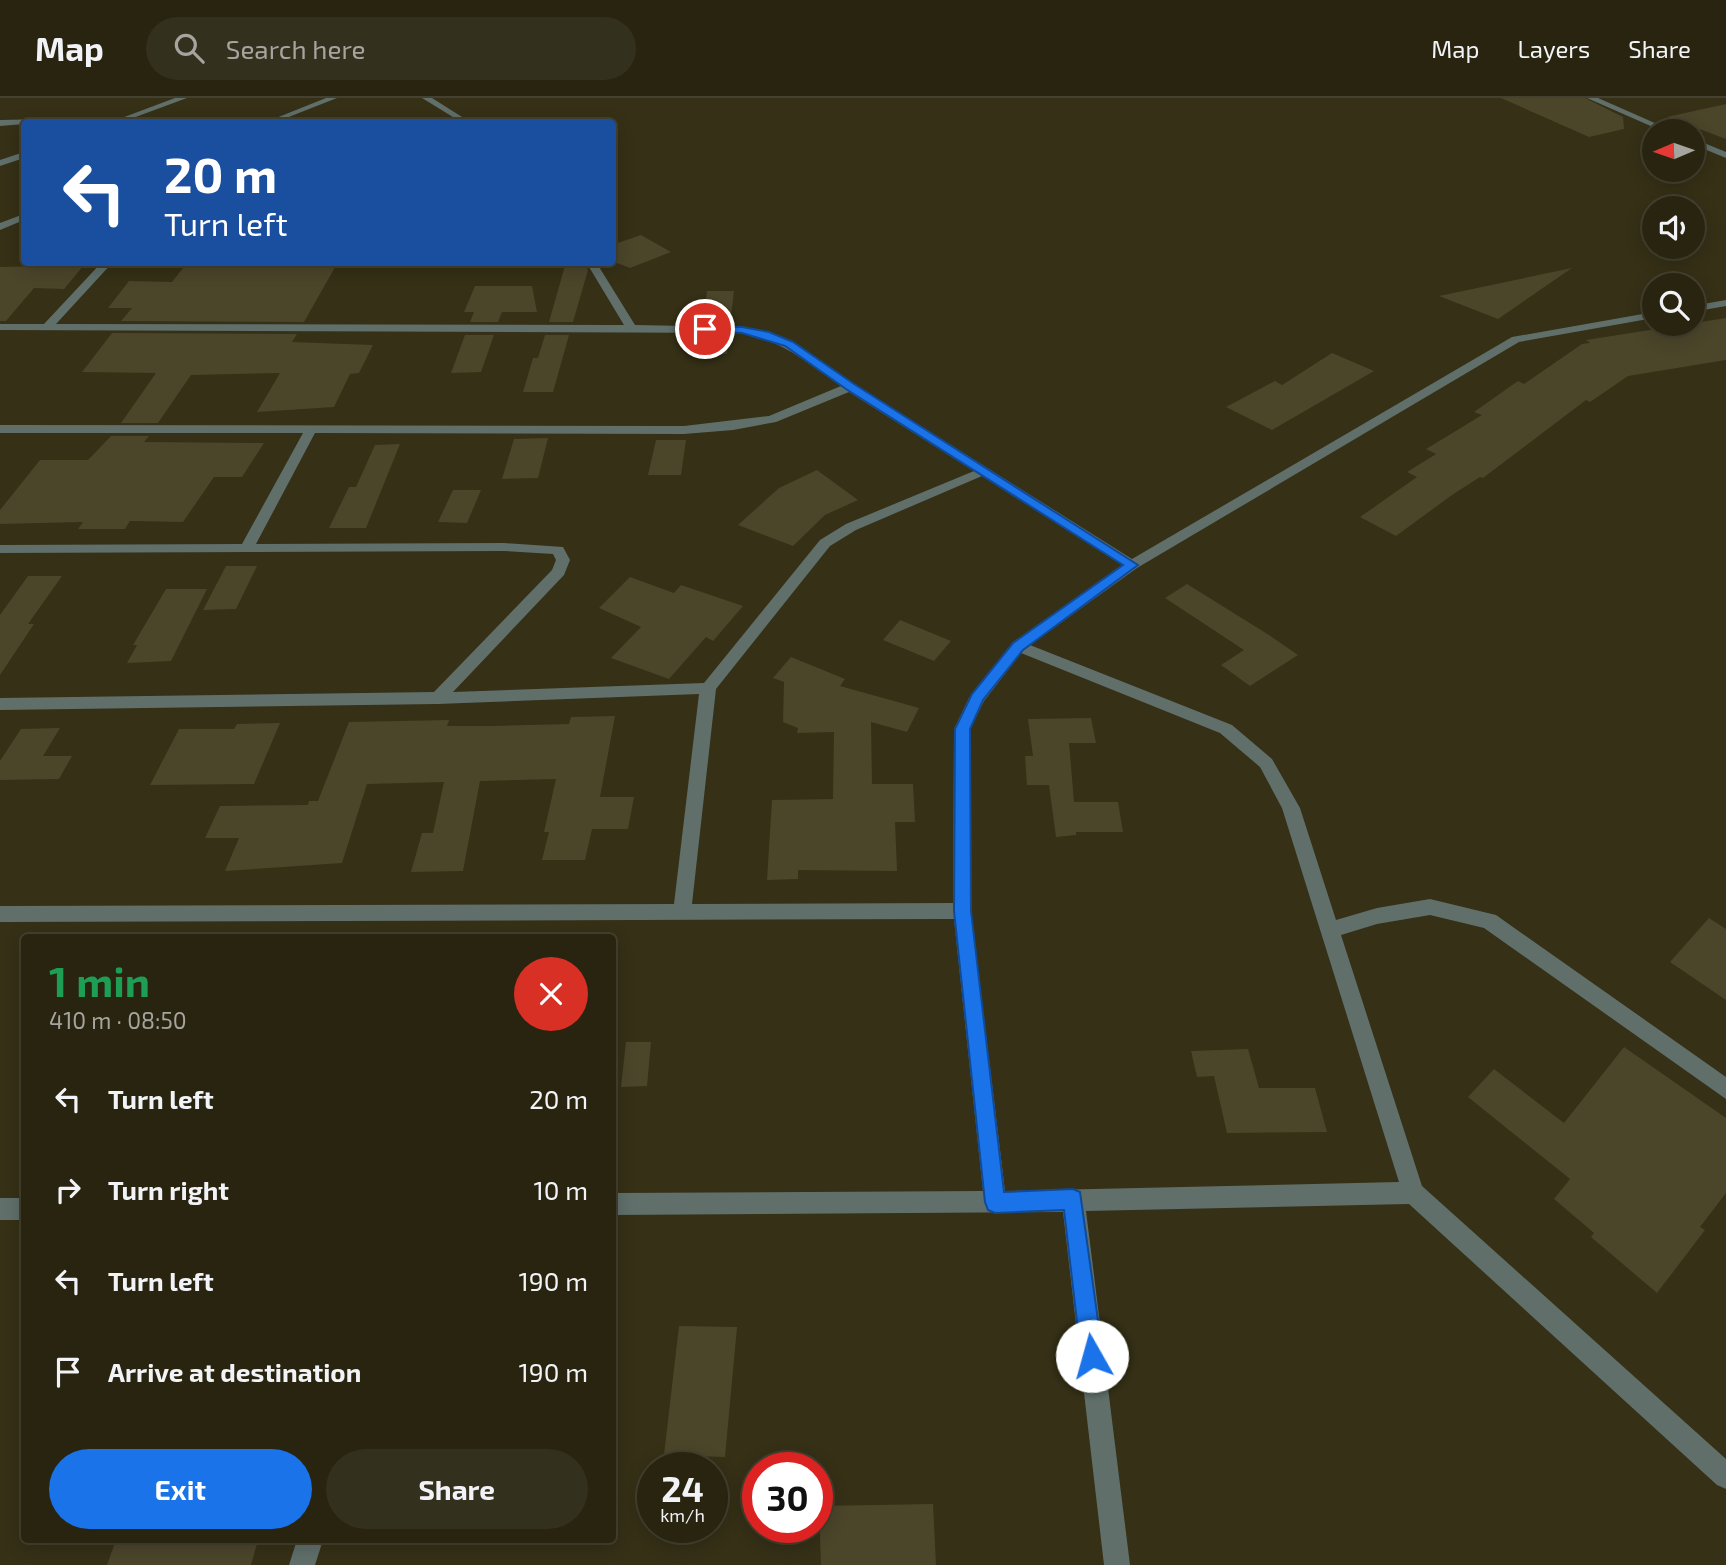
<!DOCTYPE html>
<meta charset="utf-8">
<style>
:root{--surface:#282410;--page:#34301e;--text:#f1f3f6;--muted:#a5a49f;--line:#444130;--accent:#1a73e8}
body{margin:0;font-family:"Exo 2",sans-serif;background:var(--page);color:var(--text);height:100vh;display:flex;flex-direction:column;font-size:26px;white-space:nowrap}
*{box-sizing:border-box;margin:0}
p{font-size:23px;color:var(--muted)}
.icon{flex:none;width:38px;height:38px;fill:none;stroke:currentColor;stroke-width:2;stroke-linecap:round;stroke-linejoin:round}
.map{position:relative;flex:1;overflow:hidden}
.details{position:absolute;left:21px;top:836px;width:595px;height:609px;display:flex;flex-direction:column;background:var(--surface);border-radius:7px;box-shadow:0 4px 18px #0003,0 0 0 2px var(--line)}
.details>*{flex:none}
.banner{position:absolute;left:21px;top:21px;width:595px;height:147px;border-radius:7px;box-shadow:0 4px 18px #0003,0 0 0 2px var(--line);background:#1a4fa0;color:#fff;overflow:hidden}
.needle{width:46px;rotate:268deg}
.controls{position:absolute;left:1642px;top:21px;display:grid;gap:14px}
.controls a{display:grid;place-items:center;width:63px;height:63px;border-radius:50%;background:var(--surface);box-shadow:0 4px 18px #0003,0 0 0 2px var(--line);font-size:35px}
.speed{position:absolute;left:637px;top:1354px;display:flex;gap:14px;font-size:35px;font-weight:700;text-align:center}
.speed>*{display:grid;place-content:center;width:91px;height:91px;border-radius:50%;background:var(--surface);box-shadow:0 4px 18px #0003,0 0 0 2px var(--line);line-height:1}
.speed small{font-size:18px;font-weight:400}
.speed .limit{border:10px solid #d22;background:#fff;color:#111}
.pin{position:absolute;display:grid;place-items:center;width:60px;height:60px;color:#fff;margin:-30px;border:4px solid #fff;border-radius:50%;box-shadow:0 2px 7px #0007}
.me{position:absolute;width:77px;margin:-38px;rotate:353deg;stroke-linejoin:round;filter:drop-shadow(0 0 5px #0008)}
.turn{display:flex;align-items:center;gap:24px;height:147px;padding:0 28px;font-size:32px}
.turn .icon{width:91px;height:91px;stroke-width:2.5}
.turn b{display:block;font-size:49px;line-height:60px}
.round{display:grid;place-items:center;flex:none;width:74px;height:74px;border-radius:37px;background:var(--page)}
.head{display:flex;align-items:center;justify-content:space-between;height:119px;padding:0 28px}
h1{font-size:42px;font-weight:700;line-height:52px;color:#1e9e55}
.cta{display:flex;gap:14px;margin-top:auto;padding:14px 28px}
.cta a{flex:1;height:80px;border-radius:42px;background:var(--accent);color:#fff;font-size:28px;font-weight:700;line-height:80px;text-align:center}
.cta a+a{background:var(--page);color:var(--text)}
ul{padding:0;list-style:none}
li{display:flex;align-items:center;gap:21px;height:91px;padding:0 28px}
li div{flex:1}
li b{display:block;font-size:26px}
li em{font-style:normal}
header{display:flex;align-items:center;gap:42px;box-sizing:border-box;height:98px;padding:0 35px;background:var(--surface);border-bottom:2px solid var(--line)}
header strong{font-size:33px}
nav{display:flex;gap:38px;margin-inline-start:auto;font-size:24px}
.search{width:490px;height:63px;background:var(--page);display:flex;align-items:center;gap:18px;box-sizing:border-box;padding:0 24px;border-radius:38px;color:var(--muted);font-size:26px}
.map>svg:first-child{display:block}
.building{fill:#4b462a}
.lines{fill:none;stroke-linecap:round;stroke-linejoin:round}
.street{fill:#606f6a;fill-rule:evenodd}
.route{fill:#1a73e8;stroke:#114b97;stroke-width:2}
</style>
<header>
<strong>Map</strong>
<div class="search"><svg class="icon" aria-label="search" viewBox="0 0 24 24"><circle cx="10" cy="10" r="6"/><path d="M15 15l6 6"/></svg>Search here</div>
<nav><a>Map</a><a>Layers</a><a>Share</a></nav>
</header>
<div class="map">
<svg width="1726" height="1467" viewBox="0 0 1726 1467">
<rect width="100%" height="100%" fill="#353016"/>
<g class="building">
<path d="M1501,0H1585L1623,19L1624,31L1589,39Z"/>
<path d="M1726,6V41L1667,19Z"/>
<path d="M641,137L671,154L630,170L612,163V147Z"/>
<path d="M188,164H338L304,224L121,223L132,210H108L129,183L172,184Z"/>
<path d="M566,164H584L588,172L573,224H549Z"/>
<path d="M84,167L64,191L34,190L6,223H0V169Z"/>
<path d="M1572,170L1498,221L1439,198Z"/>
<path d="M475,188H532L537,214H502L498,224H470L474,214H464Z"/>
<path d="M707,193H734L730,226H703Z"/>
<path d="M1726,220V262L1628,278L1590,304L1586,302L1483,380L1480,379L1452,397L1396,438L1360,419L1417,379L1407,374L1436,356L1426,351L1482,317L1474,314L1518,283L1524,286L1582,246L1590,245L1586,242Z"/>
<path d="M112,235L297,236L292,244L373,247L359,275L350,276L334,309L257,314L280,275L191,277L158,325H121L156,275L82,274Z"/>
<path d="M465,237H494L481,274L451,275Z"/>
<path d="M545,237H569L553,294H523L533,260H538Z"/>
<path d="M701,237L729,238L727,256H699Z"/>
<path d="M1332,255L1374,273L1272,332L1226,309L1275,283L1282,287Z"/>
<path d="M111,338H149L144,344L264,345L242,379H214L183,424L130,423L125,431H78L83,424L0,426V412L40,362H88Z"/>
<path d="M548,340L538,380L502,381L514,341Z"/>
<path d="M656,342H686L681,377H648Z"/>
<path d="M400,346L366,430H329L349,389H356L375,347Z"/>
<path d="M817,372L858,402L825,417L793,448L738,427L779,390Z"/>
<path d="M453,392H481L467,425L438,424Z"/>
<path d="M226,468H257L236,511L203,512Z"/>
<path d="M28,478H62L28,526H34L0,577V517Z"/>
<path d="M630,479L674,495L681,487L743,508L713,543L706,539L669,581L611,560L641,529L599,510Z"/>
<path d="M1187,486L1269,537L1298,557L1250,588L1221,567L1244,552L1165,500Z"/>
<path d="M166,491H207L171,563L127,565L137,547H133Z"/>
<path d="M900,522L951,543L934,563L883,542Z"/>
<path d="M791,559L845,581L840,588L919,610L907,634L871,624L872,686H913L915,724H895L897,773L798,772V781L767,782L772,702L833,701L834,634L797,635L798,630L783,624L784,584L773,580Z"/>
<path d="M615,618L600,699H634L628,731H592L585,762H542L549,734H544L556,681L480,683L463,773L411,774L422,735H433L444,684L367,686L342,765L225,773L239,740H205L220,708L308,707L309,703H318L349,624L449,622L447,628H493L569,626L571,619Z"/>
<path d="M1091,620L1096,645H1069L1074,704H1118L1123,734H1076V737L1056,739L1049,687H1027L1025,658H1033L1028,621Z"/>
<path d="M280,625L254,686L150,687L179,631H234L237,626Z"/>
<path d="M60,630L43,658H72L59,681L0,682V663L21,631Z"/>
<path d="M1709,820L1726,831V902L1670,864Z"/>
<path d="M626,944H651L647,988L621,989Z"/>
<path d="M1624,949L1726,1020V1095L1700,1129L1705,1132L1657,1195L1591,1139L1594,1135L1554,1101L1570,1081L1468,999L1494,971L1564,1025Z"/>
<path d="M1248,951L1259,990H1315L1327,1034L1227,1035L1214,978L1197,979L1191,953Z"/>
<path d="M679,1228L737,1229L725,1359L664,1357Z"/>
<path d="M933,1406L936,1467H821L819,1408Z"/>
<path d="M116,1442H258L251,1467H107Z"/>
</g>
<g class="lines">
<g class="street">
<path d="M175,0H187L122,24H111Z"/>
<path d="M326,0H337L276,24H266Z"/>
<path d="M422,0H432L470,24H461Z"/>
<path d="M1587,0H1598L1673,33H1662Z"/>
<path d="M45,21L49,24L0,28V22Z"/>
<path d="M1692,40L1726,54V60L1692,46Z"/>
<path d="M24,54V60L0,68V62Z"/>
<path d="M24,116V122L0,132V125Z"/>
<path d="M102,164H113L56,226L624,227L586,164H596L635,227L742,229L770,234L793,244L854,286L1132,461L1512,239L1654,214V220L1519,244L1137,470L1030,547L1232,627L1272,661L1300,710L1336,822L1377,810L1430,801L1496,817L1726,979V1001L1484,830L1430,817L1377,826L1341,837L1422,1088L1726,1361V1391L1717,1387L1409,1106L1086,1113L1130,1467H1104L1063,1114L612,1117V1095L983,1093L954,821L0,824V808L674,806L699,596L438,606L0,612V600L434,594L552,472L556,462L553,456L504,453L0,455V447L242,446L303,335H0V327L684,328L769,318L841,288C809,266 782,242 742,235L0,232V226H44ZM849,294L974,373L846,426L820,442L704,585L453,594L564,477L570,462L563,449L504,445L256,446L315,335L684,336L733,332L776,324ZM982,378L1122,467L1013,544L969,600L954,631L953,805L692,806L716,591L830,448L856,432ZM1021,555L1220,635L1260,669L1282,710L1399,1084L1005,1093L971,813L970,631L984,603Z"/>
<path d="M1726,202V208L1692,214V208Z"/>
<rect x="0" y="1100" width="24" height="22"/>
<path d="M297,1442H323L315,1467H289Z"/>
</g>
</g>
<path class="route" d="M705,228L742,229L769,234L793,244L854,286L1138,467L1023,552L983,602L970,631L971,813L1004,1094L1073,1091L1080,1094L1103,1258L1099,1266L1092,1269L1084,1266L1081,1258L1064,1112L995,1115L988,1112L985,1104L954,813L955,631L972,596L1013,545L1123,467L846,291L785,248L742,235L702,233Z"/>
</svg>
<div class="controls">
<a><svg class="needle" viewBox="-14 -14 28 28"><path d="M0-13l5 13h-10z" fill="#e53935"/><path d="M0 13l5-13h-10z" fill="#a5a49f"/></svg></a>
<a><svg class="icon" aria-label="sound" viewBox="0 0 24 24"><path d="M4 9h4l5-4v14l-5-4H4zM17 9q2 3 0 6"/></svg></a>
<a><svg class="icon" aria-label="search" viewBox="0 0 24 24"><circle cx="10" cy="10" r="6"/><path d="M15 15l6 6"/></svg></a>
</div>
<div class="speed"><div>24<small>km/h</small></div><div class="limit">30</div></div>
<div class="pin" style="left:705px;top:231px;background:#d93025"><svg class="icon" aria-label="arrive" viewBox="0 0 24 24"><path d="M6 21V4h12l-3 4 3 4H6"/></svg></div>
<svg class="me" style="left:1092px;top:1258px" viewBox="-20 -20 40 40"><circle r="19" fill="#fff"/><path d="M0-13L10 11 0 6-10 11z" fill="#1a73e8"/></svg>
<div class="banner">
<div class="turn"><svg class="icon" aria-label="left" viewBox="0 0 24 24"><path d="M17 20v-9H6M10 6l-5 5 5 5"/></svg><div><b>20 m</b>Turn left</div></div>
</div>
<section class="details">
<div class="head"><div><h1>1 min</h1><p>410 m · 08:50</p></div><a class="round" style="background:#d93025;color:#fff"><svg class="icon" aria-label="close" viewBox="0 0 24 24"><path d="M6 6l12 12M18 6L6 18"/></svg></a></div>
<ul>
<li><svg class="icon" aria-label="left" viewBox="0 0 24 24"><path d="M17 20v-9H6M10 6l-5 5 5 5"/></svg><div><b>Turn left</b></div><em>20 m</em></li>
<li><svg class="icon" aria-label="right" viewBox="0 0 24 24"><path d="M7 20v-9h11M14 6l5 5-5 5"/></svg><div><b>Turn right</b></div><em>10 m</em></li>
<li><svg class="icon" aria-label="left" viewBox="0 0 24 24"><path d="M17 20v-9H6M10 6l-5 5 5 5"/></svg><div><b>Turn left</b></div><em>190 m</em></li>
<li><svg class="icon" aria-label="arrive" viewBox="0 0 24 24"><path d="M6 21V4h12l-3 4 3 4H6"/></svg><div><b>Arrive at destination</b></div><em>190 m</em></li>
</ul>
<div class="cta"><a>Exit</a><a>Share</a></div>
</section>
</div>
